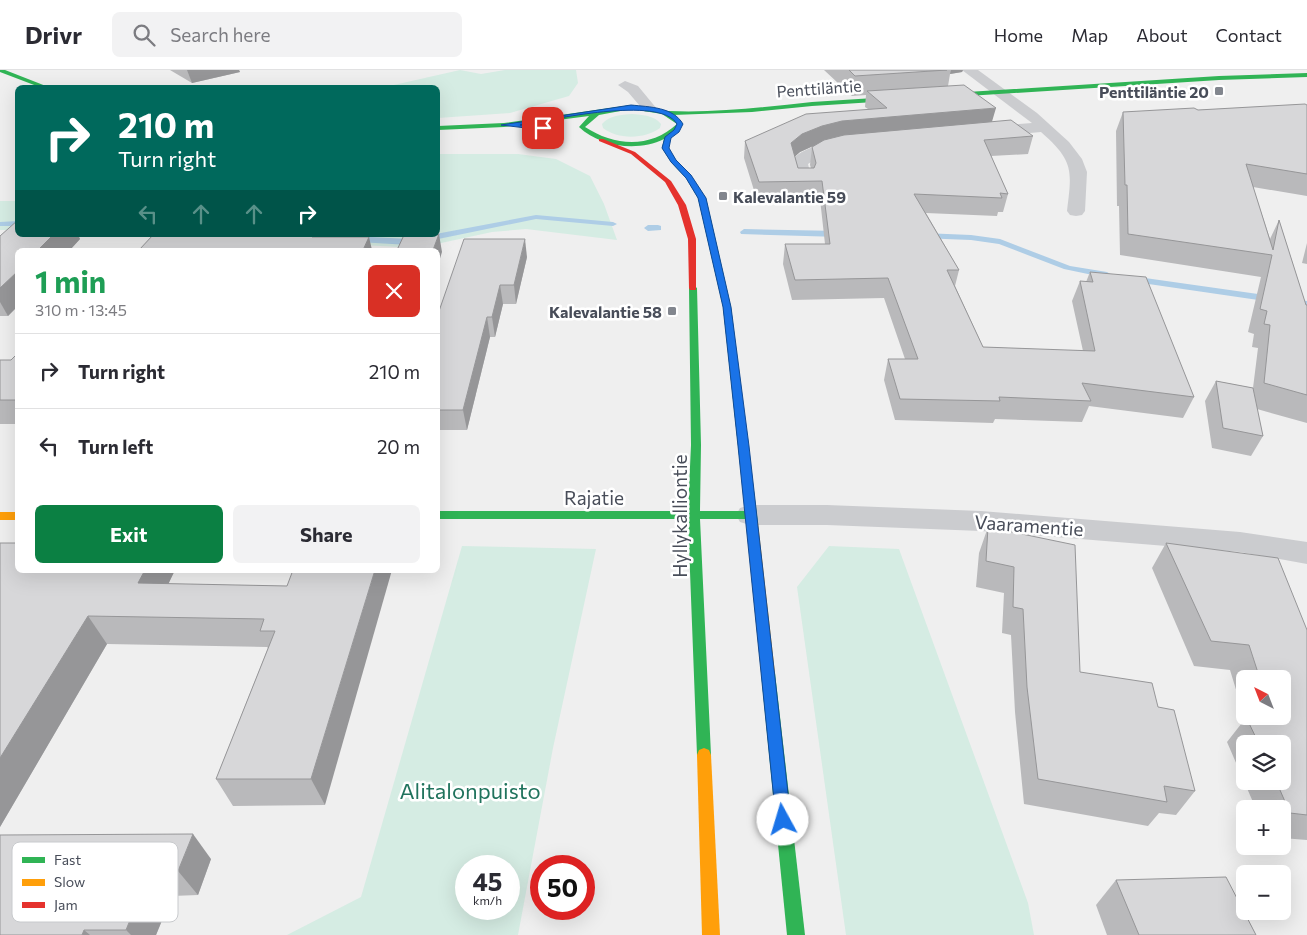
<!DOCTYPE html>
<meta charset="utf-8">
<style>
:root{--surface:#fff;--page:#f2f2f3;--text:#2b2b33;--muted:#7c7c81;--line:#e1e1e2;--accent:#0b8043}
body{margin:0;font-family:Commissioner,sans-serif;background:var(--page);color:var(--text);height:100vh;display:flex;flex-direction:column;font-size:19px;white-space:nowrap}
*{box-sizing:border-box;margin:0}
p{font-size:16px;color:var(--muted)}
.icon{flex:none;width:28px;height:28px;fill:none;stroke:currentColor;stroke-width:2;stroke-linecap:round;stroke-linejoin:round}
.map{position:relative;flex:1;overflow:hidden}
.drawer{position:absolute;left:15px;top:178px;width:425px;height:325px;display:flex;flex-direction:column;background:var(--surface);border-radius:8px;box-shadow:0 5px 20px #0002}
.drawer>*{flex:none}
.top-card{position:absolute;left:15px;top:15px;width:425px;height:152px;border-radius:8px;box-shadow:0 5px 20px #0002;background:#00695c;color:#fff;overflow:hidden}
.needle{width:32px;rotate:318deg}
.tools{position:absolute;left:1236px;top:600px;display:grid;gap:10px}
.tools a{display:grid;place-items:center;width:55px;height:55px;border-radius:8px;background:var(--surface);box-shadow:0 5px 20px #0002;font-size:25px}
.speed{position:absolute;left:455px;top:785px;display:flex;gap:10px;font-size:25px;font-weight:700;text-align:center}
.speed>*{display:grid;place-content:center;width:65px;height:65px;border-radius:50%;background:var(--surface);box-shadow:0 5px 20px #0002;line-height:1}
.speed small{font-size:12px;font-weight:400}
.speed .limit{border:8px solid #d22;background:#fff;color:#111}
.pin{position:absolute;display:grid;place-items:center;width:42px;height:42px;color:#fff;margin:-21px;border-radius:10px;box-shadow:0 2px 8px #0006}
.me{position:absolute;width:55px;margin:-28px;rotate:354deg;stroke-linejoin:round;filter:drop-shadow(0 0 4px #0008)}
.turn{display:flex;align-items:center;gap:18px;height:105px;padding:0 20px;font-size:22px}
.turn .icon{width:65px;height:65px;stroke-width:2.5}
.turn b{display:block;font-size:35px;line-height:42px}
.lanes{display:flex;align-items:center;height:48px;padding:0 20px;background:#0003;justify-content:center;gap:25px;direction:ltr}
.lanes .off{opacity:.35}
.round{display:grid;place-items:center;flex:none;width:52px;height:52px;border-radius:8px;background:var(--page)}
.head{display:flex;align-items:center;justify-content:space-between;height:85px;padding:0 20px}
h1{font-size:30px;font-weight:700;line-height:38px;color:#1e9e55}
.primary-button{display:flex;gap:10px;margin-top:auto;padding:10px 20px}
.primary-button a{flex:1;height:58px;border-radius:8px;background:var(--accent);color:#fff;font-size:20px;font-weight:700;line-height:58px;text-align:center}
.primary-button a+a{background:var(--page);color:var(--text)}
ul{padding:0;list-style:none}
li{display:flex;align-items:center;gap:15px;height:75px;padding:0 20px;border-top:1px solid var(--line)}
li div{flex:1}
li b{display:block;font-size:19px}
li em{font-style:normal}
header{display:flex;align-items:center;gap:30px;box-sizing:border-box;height:70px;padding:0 25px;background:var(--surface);border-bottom:1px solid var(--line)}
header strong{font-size:24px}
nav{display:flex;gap:28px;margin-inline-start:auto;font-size:18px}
.search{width:350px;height:45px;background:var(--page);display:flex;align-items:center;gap:12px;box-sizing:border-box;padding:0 18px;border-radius:8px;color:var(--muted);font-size:19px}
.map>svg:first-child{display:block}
.green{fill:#d5ece3;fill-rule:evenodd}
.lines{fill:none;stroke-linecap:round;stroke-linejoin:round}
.stream{fill:#aecde6;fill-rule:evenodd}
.street{fill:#cbcccf;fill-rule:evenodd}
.fast{fill:#30b455;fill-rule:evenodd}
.slow{fill:#ff9f0a;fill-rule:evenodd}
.jam{fill:#e5322d;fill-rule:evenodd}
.wall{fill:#b9b9bb;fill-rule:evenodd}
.shaded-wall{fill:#969698}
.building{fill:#d7d7d9;stroke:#969698}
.route{fill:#1a73e8;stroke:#114b97}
.poi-dot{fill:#82868e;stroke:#fff;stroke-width:2}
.labels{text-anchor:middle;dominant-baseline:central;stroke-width:5;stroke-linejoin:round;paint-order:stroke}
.far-street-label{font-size:16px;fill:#484d59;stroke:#fff}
.far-poi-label{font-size:16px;font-weight:bold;fill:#484d59;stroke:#fff;text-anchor:end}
.street-label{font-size:19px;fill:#484d59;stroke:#fff}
.near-park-label{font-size:22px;fill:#20735d;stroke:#fff}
.key{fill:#fff;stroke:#c8cacd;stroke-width:1}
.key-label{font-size:14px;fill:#484d59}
</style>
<header>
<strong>Drivr</strong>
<div class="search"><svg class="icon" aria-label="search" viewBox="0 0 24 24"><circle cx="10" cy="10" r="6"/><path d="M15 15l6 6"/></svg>Search here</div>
<nav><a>Home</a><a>Map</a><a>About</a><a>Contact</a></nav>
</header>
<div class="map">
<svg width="1307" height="865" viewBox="0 0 1307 865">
<rect width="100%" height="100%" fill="#efefef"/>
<g class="green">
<path d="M460,0L481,4L505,0H576L578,13L569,26L510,43L438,48V18L385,17Z"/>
<path d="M632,44C642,45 654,45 661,54L660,58C645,69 618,70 603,58L602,54C610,45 621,45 632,44Z"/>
<path d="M438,84H518L556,89L590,106L604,134L617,170L526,159L492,162L418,178L173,165H438Z"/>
<rect x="0" y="131" width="17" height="29"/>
<path d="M462,476L596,479L553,678L518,865H287L361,827ZM509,796V839H466V796Z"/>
<path d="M829,476L899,479L1028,833L1034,865H846L797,517Z"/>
</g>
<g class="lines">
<g class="stream">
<path d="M536,145L613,152L617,154L613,156L536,149L409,175L291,168L287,165H334L409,169Z"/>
<path d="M18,151V156H0V152Z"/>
<path d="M658,155L661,156V160L648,161L644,158L648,155Z"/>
<path d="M744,159L840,161L844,164L840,167L741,164L740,162Z"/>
<path d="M923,163L971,165L1000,169L1070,196L1107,202L1112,205L1107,208L1064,199L999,174L971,170L920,168L919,166Z"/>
<path d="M1131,206L1307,231V237L1128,211L1126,209Z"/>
</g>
<g class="street">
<path d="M962,0H978L1037,43L1069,72L1082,89L1087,102L1085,141L1082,145L1076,146L1070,145L1067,141C1072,100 1074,91 1041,62L985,67L980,65L977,62L980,59L985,57L1032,53Z"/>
<path d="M625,11L638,16L657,39L655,42H645L628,22L618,15Z"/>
<path d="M848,70L854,72L856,75L854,78L820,86L808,94L812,111L810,115H798L791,92C802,75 830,74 848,70Z"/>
<path d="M750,435H827L981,441L1240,462L1307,472V494L1240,482L981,461L827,455H750L740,452L736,445L740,438Z"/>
</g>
<g class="fast">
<path d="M0,0H5L51,18H42L0,2Z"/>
<path d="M1307,3V7L1219,10L812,36L752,42L673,45L683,54L670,66L668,78L676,90L691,106L706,128L731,237L758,453L752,457L748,456L746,449H700L711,685L709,690L704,692L699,690L697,685L688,449H438V441H688L691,375L689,218L693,215L697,218L701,375L700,441H745L723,237L698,128L686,108L671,92L662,78L664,69C638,82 600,77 579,57L589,46L504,57L438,60V56L504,53L631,35C644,36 657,41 669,41C717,43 765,37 812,32L1219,6ZM631,39L662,44L677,54C650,79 614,76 585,57L599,45Z"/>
<path d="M768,597L773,599L775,603L805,865H787L761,603L763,599Z"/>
</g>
<g class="slow">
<rect x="0" y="442" width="18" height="8"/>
<path d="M752,449L758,453L775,603L773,607L768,609L763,607L761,603L746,453Z"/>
<path d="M704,678L709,680L711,685L720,865H702L697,685L699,680Z"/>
</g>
<path class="jam" d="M599,69H603L635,82L671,111L686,135L696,169V220H690L689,218L688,169L678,135L665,112L631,84L599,71Z"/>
</g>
<g class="wall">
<path d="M170,0H239L240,2L192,13Z"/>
<path d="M824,0H963L962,2L950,4L948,16L992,52L1033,66L1028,84L991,86L1008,124L1003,142H998L997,146L926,143L959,200L955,216L983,277L1083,281L1072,231L1080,211L1086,212L1090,202L1194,327L1183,348L1089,336L1082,352L995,349L993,353L895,350L884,310L888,289H905L884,228L792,230L783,194L785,174H825L820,129L757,130L744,88L745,71L868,39L865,37L866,25L852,26ZM817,74L812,77L810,95L811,98H798L795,86L800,82Z"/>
<path d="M1307,35V126L1253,117L1270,169L1279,150L1306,235H1307V353L1257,339L1263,366L1251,386L1212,378L1205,331L1216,311L1253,318L1258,278L1252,277L1254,264L1248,262L1261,207L1120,185L1119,136H1117L1116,61L1123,42L1198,40Z"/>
<path d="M18,165H78L80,169L8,246H0V166Z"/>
<path d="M1307,173V194L1302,193Z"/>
<path d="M527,187L516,234H503L495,267H490L467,360H438V244Z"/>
<path d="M18,283V354H0V290H11Z"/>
<path d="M988,457L1080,602L1158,637L1195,721L1176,745L1159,743L1148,756L1024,734L1015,642L1011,565L1002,563L1004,523L976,517L979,483Z"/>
<path d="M0,473L18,500H175L168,514L287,516L325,735L233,736L216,709L268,578L267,577L107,574L0,757Z"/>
<path d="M1166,473L1307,560V770L1282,768V739H1256L1227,672L1245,649L1230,600L1194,596L1152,498ZM1245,609H1282V646H1245ZM1245,674H1282V711H1245Z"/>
<path d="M0,765L211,789L198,825L172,826L156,865H0Z"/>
<path d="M1116,810L1256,865H1107L1096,835Z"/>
</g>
<g class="shaded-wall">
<path d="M187,0H239L240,2L192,13Z"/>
<path d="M951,0H963L962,2L950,4Z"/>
<path d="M996,38L991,55L820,73L800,82L790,91L791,73L802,64L822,56L842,51Z"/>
<path d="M439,164L442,182L438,195V180H433Z"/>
<path d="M53,165H78L80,169L70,180H38Z"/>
<path d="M369,167L372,180H363Z"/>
<path d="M525,169L527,187L516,234L514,215Z"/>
<path d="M18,201V236L8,246L0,232V218Z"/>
<path d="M500,215L503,234L495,267L492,247Z"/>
<path d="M487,247L490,267L467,360L463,340Z"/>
<path d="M145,500H175L155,542L138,513Z"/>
<path d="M375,500H392L325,735L311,709Z"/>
<path d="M88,546L107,574L0,757V688Z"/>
<path d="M193,764L211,789L198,825L178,801Z"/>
<path d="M150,801L172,826L156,865H131L126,860Z"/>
<path d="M84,860L90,865H82Z"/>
</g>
<g class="building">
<path d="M849,0H947L855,6Z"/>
<path d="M964,15L996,38L842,51L822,56L802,64L791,73L798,98H814L816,93L812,77L824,70L844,65L1011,50L1033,66L984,70L1008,124L1000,123L1002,128L914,124L959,200H947L983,277L1095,281L1080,211L1093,212L1090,202L1146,207L1194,327L1082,313L1091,331L999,327L1000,331L900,329L888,289H918L888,208L795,210L785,174H830L822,111L759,112L745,71L806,44L887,38L867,21Z"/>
<path d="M1305,34L1307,35V104L1246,94L1273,180L1279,150L1306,235H1307V325L1264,313L1270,255L1264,254L1267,241L1260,239L1272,185L1128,164L1127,115H1125L1123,42L1194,38L1198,40Z"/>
<path d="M18,150V165H53L38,180H18V201L0,218V166Z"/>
<path d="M438,164H439L433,180H397L404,165H438Z"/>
<path d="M153,165H312V167H369L363,180H139Z"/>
<path d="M464,169H525L514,215H500L492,247H487L463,340H438V244Z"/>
<path d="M18,283V330H0V290H11Z"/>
<path d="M1216,311L1253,318L1263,366L1223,358Z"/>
<path d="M988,457L1075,475L1080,602L1152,613L1158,637L1174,640L1195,721L1164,716L1167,732L1038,709L1027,617L1023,539L1013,537L1014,497L986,491Z"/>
<path d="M0,473H18V500H145L138,513L287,516L293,500H375L311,709H216L275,561H260L264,549L88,546L0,688Z"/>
<path d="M1166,473L1278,488L1307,560V745L1290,743L1276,711H1282V674H1259L1246,647L1273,649L1272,646H1282V609H1260L1249,575L1211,571Z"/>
<path d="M193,764L178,801H150L126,860H84L82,865H0V765Z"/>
<path d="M1226,807L1256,865H1139L1116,810Z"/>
</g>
<path class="route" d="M631,35C650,37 673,37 683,54L679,62L671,68L669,78L676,90L691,105L706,128L731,237L749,376L791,750L789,756L783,758L778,756L776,750L738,376L723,237L698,128L686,108L671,92L662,78L665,67L674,60L677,54C660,25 551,50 520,55L545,57L546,58L543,60L501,55Z"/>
<g class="poi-dot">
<rect x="1214" y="16" width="10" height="10" rx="2.5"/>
<rect x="718" y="121" width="10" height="10" rx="2.5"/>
<rect x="667" y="236" width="10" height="10" rx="2.5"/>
</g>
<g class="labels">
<g class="far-street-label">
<text transform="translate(819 18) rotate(-4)">Penttiläntie</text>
</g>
<g class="far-poi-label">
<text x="1209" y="21">Penttiläntie 20</text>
<text x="733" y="126" text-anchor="start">Kalevalantie 59</text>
<text x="662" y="241">Kalevalantie 58</text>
</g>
<g class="street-label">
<text x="594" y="427">Rajatie</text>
<text transform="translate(679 446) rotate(-90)">Hyllykalliontie</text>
<text transform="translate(1029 455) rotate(4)">Vaaramentie</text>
</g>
<g class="near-park-label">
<text x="470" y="720">Alitalonpuisto</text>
</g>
</g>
<rect x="12" y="772" width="166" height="80" rx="8" class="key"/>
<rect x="22" y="787" width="23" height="6" fill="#30b455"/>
<rect x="22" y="809" width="23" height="7" fill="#ff9f0a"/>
<rect x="22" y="832" width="23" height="6" fill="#e5322d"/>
<g class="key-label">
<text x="54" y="795">Fast</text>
<text x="54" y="817">Slow</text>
<text x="54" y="840">Jam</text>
</g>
</svg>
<div class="tools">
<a><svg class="needle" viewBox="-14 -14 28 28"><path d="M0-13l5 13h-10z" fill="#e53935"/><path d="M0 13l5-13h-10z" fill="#7c7c81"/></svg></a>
<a><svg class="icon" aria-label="layers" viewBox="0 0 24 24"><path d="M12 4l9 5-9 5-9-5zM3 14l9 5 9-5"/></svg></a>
<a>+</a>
<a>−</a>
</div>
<div class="speed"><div>45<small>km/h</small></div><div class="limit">50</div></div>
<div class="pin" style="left:543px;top:58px;background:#d93025"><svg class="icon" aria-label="arrive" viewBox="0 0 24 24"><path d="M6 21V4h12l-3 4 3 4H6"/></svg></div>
<svg class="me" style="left:783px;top:750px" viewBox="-20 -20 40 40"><circle r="19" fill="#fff"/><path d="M0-13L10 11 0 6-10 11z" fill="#1a73e8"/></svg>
<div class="top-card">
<div class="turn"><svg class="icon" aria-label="right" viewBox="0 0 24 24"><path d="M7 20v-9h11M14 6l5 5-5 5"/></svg><div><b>210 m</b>Turn right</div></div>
<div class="lanes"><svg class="icon off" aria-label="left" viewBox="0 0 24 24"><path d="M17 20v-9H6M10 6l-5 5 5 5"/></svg><svg class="icon off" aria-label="ahead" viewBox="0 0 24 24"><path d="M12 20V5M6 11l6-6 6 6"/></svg><svg class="icon off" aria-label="ahead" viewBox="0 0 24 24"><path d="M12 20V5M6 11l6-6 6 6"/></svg><svg class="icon" aria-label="right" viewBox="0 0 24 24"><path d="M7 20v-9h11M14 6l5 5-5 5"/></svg></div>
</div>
<section class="drawer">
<div class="head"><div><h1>1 min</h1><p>310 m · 13:45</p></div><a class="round" style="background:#d93025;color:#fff"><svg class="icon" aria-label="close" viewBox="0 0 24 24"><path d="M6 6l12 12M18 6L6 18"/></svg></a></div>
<ul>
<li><svg class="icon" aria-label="right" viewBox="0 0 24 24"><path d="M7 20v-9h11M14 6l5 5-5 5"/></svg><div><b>Turn right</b></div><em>210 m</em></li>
<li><svg class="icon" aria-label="left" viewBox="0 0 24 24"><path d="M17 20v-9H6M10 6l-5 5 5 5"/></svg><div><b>Turn left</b></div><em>20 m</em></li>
</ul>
<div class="primary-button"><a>Exit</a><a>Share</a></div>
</section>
</div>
